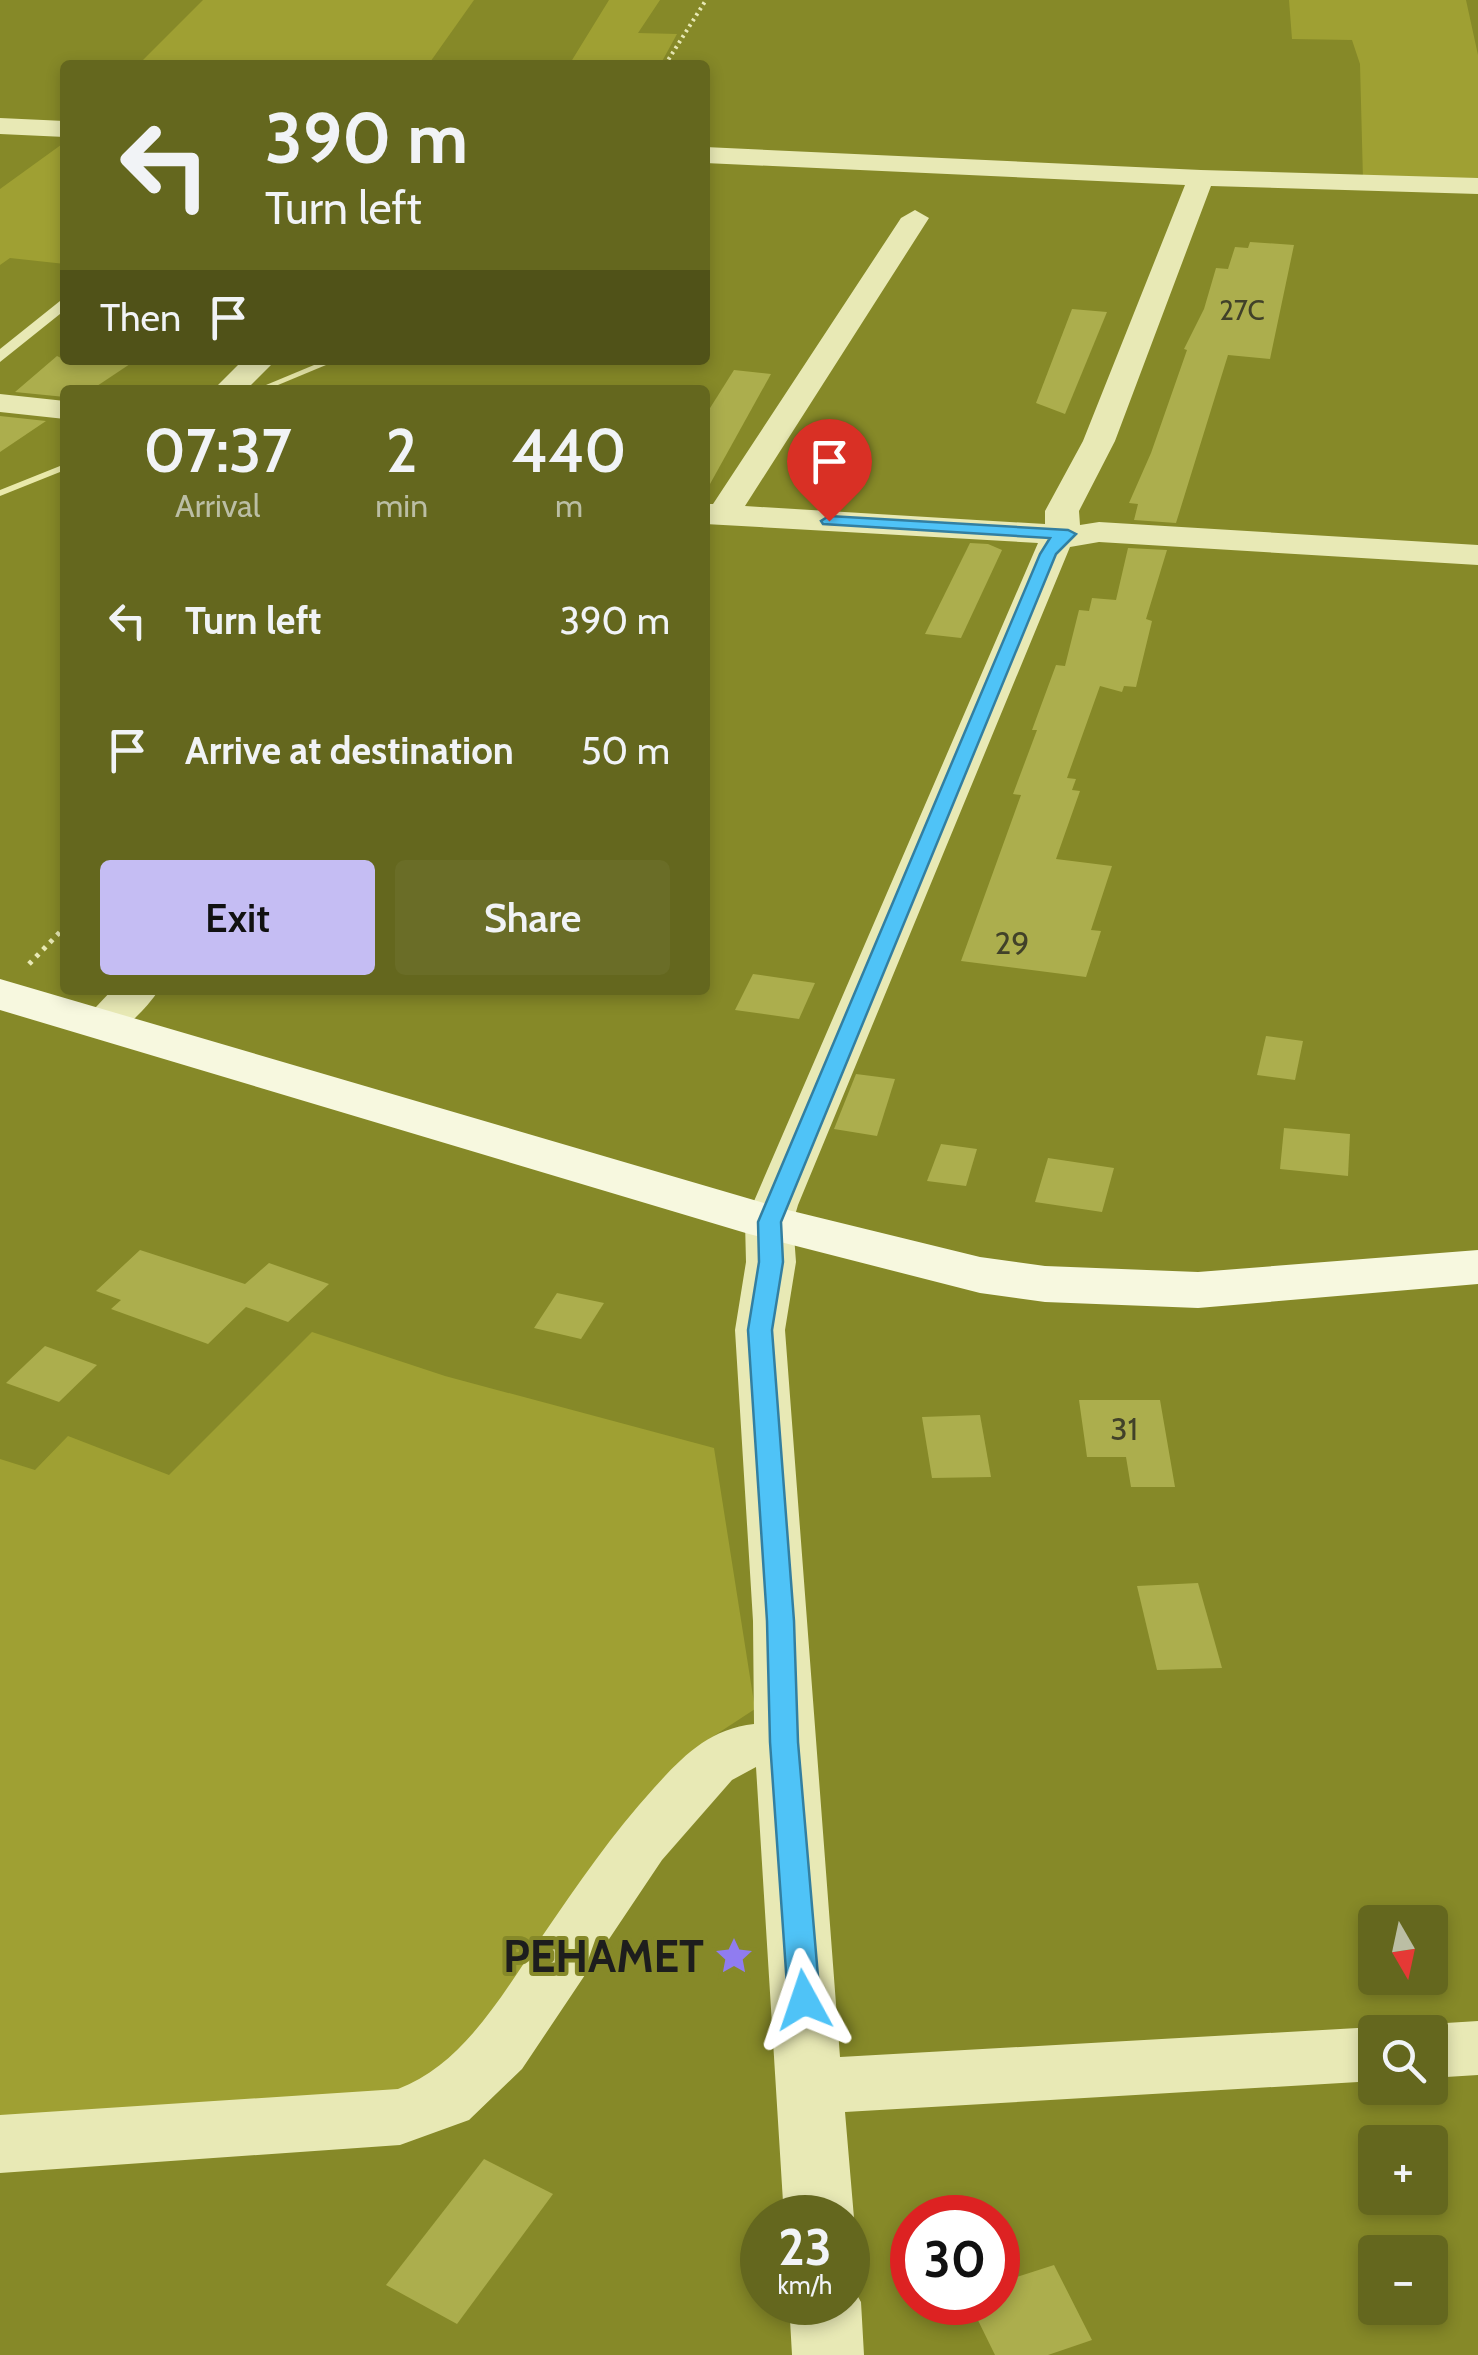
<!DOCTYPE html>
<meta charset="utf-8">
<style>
:root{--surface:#64671e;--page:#6a6d27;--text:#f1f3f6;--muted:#bbbea4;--accent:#c5bdf3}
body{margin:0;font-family:Cabin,sans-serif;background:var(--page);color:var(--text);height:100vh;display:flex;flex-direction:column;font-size:38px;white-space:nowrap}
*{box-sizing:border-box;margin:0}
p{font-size:32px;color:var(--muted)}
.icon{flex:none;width:55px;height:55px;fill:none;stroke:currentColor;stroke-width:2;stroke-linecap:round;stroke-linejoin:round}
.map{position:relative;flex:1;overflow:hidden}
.side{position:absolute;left:60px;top:385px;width:650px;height:610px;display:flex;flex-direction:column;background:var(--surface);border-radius:10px;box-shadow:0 5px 15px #0003}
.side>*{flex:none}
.banner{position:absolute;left:60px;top:60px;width:650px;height:305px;border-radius:10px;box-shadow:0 5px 15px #0003;background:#64671e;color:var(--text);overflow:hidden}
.needle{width:65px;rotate:171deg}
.buttons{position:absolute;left:1358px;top:1905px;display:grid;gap:20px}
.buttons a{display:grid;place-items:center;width:90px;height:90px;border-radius:10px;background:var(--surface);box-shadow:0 5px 15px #0003;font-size:50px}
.speed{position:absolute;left:740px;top:2195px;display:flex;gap:20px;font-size:50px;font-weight:700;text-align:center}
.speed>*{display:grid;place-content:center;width:130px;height:130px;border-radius:50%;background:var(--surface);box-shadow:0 5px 15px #0003;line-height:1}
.speed small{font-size:25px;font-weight:400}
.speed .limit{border:15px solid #d22;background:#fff;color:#111}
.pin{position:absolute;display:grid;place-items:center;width:85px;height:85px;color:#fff;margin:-102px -42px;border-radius:50% 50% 50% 0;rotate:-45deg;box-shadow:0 0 10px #0007}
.pin .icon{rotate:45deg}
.me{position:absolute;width:110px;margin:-55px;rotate:355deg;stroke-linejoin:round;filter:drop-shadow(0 0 8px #0008)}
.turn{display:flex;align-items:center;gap:35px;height:210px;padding:0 40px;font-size:45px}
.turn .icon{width:130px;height:130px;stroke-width:2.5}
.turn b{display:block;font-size:70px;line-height:85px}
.then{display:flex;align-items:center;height:95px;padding:0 40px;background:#0003;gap:20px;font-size:38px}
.eta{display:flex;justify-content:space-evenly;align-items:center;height:170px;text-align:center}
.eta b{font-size:60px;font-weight:600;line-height:70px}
.cta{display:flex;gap:20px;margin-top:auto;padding:20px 40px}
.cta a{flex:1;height:115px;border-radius:10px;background:var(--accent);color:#111;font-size:40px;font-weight:600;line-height:115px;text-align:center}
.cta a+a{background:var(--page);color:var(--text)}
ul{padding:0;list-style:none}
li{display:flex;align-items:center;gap:30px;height:130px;padding:0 40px}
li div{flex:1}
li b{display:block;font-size:38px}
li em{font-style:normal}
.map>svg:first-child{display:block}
.green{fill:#9fa033}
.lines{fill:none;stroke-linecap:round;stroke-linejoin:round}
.stream{fill:#e9e9aa;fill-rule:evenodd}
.building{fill:#acae4d}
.path-far1{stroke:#e8e9b5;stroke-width:4;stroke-dasharray:2.5 4;stroke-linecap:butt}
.path{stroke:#e8e9b5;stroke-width:5;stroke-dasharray:4 6;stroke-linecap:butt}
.lane{fill:#e8e9b5;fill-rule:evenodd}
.street{fill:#e8e9b5;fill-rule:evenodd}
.secondary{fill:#f7f8df;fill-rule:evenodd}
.route{fill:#4fc3f7;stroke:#337fa1;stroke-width:2.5}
.labels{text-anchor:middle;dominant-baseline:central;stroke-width:8;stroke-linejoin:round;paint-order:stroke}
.far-number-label{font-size:28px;fill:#414129}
.number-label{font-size:32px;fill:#414129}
.near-poi-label{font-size:45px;font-weight:bold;fill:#1d1d1d;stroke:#868928;text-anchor:end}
</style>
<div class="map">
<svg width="1478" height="2355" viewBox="0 0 1478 2355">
<rect width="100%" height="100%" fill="#868928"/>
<g class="green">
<path d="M203,0H474L428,65H138Z"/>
<path d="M609,0H660L638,33L677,34L660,65H569Z"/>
<path d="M1289,0H1466L1478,55V183L1363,180L1360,64L1352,40L1292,39Z"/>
<path d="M65,142V264L10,258L0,265V189Z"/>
<path d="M312,1332L445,1376L714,1448L755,1709L700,1745L477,2039L404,2092L0,2121V1459L35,1470L68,1436L169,1475Z"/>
</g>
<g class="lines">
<g class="stream">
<path d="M326,360H338L266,390H254Z"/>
<path d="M65,464V470L0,496V490Z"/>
</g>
</g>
<g class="building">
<path d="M1250,242L1294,245L1270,359L1228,355L1176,523L1134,520L1138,504L1129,503L1151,453L1187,350L1184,349L1204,309L1216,268L1228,269L1235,247L1248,248Z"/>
<path d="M1072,309L1107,312L1065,414L1036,403Z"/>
<path d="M57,356L65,360L130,364L91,390H65V397L15,392Z"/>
<path d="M734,370L771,374L705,493V416Z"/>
<path d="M0,416L46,421L0,452Z"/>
<path d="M970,543L988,544L1002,550L961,638L925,634Z"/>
<path d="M1128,548L1167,550L1146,619L1152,621L1136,687L1124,686L1122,692L1100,686L1067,778L1076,779L1072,790L1080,791L1056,859L1112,866L1091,930L1101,931L1086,977L961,961L1021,795L1013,794L1037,730H1032L1056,665L1065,666L1079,610L1089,611L1092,598L1116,600Z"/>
<path d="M753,974L815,983L799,1019L735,1010Z"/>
<path d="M1266,1036L1303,1041L1295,1080L1257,1075Z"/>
<path d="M856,1074L895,1079L877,1136L834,1129Z"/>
<path d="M1284,1128L1350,1134L1348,1176L1280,1169Z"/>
<path d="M941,1144L977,1149L966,1186L927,1181Z"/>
<path d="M1048,1158L1114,1168L1102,1212L1035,1202Z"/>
<path d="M140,1250L245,1284L269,1263L329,1284L288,1322L246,1307L208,1344L111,1309L121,1300L96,1291Z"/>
<path d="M557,1293L604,1303L581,1339L534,1328Z"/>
<path d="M45,1346L97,1365L59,1402L6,1383Z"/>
<path d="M1079,1400H1160L1175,1487H1131L1126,1457H1087Z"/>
<path d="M980,1415L991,1477L932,1478L922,1417Z"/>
<path d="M1198,1583L1222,1668L1157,1670L1137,1586Z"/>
<path d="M484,2159L553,2194L457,2324L386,2285Z"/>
<path d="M1054,2265L1092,2340L1048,2355H995L969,2302H998V2283Z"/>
</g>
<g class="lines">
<path class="path-far1" d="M665,65L706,0"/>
<path class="path" d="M29,964L65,927"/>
<path class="lane" d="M65,297V310L0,362V349Z"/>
<g class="street">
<path d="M0,118L65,121V137L0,134Z"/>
<path d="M705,147L1201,170L1478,178V194L1211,186L1115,441L1079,511L1080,525L1099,522L1478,545V565L1099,542L1070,547L798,1205L793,1222L796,1262L785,1330L840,2057L1375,2027L1391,2032H1375V2081L845,2112L854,2218L848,2231V2218H784L756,1767L732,1780L662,1860L522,2069L469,2120L400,2145L0,2173V2115L398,2089C465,2064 504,1991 543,1935C578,1884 612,1834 654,1788C683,1756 709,1729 754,1724L753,1621L735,1330L746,1262L745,1222L1038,543L705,524V504H713L901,218L915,210L929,218L745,506L1045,524V511L1083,441L1185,185L705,163Z"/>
<path d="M243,360H276L246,390H213Z"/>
<path d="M0,394L65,401V419L0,412Z"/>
<path d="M112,990H159C141,1015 118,1041 86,1033L80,1024Z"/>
<path d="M1478,2021V2075L1430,2078V2032H1407L1430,2024Z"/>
<path d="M848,2279L861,2302L864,2355H792L789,2302H848Z"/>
</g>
<path class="secondary" d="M0,979L788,1210L980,1257L1045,1266L1198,1272L1478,1250V1284L1198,1308L1045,1302L980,1293L749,1234L0,1010Z"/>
</g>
<path class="route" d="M829,516L1068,530L1076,534L1056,554L781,1222L783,1262L772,1330L794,1621L798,1742L820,2000L815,2009L804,2013L793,2009L788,2000L770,1742L767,1621L748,1330L759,1262L758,1222L1040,554L1050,538L823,524L821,521Z"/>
<defs>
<g id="sight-bare" transform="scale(3)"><path d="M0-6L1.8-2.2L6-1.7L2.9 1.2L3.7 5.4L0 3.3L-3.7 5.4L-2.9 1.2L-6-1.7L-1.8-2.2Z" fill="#907cf0" stroke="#868928" stroke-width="2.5" paint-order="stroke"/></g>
</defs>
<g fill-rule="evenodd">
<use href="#sight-bare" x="734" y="1956"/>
</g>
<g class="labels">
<g class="far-number-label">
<text x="1242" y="310">27C</text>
</g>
<g class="number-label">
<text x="1012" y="942">29</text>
<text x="1124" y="1428">31</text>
</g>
<g class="near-poi-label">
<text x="704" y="1956">PEHAMET</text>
</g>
</g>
</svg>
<div class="buttons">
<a><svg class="needle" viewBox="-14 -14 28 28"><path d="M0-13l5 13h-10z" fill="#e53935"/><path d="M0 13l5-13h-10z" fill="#bbbea4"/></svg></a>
<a><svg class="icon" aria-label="search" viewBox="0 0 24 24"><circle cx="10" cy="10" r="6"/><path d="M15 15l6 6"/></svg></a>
<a>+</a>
<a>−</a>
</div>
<div class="speed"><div>23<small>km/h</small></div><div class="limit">30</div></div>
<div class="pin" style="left:829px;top:521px;background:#d93025"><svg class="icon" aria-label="arrive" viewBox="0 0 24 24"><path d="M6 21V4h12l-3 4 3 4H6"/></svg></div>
<svg class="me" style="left:804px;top:2000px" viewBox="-20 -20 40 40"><path d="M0-17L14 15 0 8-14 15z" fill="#4fc3f7" stroke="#fff" stroke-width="4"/></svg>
<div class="banner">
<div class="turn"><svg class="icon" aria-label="left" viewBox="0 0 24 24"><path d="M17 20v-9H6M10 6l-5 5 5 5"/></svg><div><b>390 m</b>Turn left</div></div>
<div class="then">Then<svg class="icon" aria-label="arrive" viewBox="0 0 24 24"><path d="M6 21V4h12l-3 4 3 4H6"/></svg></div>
</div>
<section class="side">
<div class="eta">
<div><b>07:37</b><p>Arrival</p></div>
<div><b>2</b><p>min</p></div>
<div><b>440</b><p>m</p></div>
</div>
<ul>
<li><svg class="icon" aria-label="left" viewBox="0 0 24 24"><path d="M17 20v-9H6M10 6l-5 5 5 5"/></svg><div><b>Turn left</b></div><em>390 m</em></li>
<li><svg class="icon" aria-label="arrive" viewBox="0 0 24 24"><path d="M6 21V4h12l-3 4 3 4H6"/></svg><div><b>Arrive at destination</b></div><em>50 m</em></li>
</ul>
<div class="cta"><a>Exit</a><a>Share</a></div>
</section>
</div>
